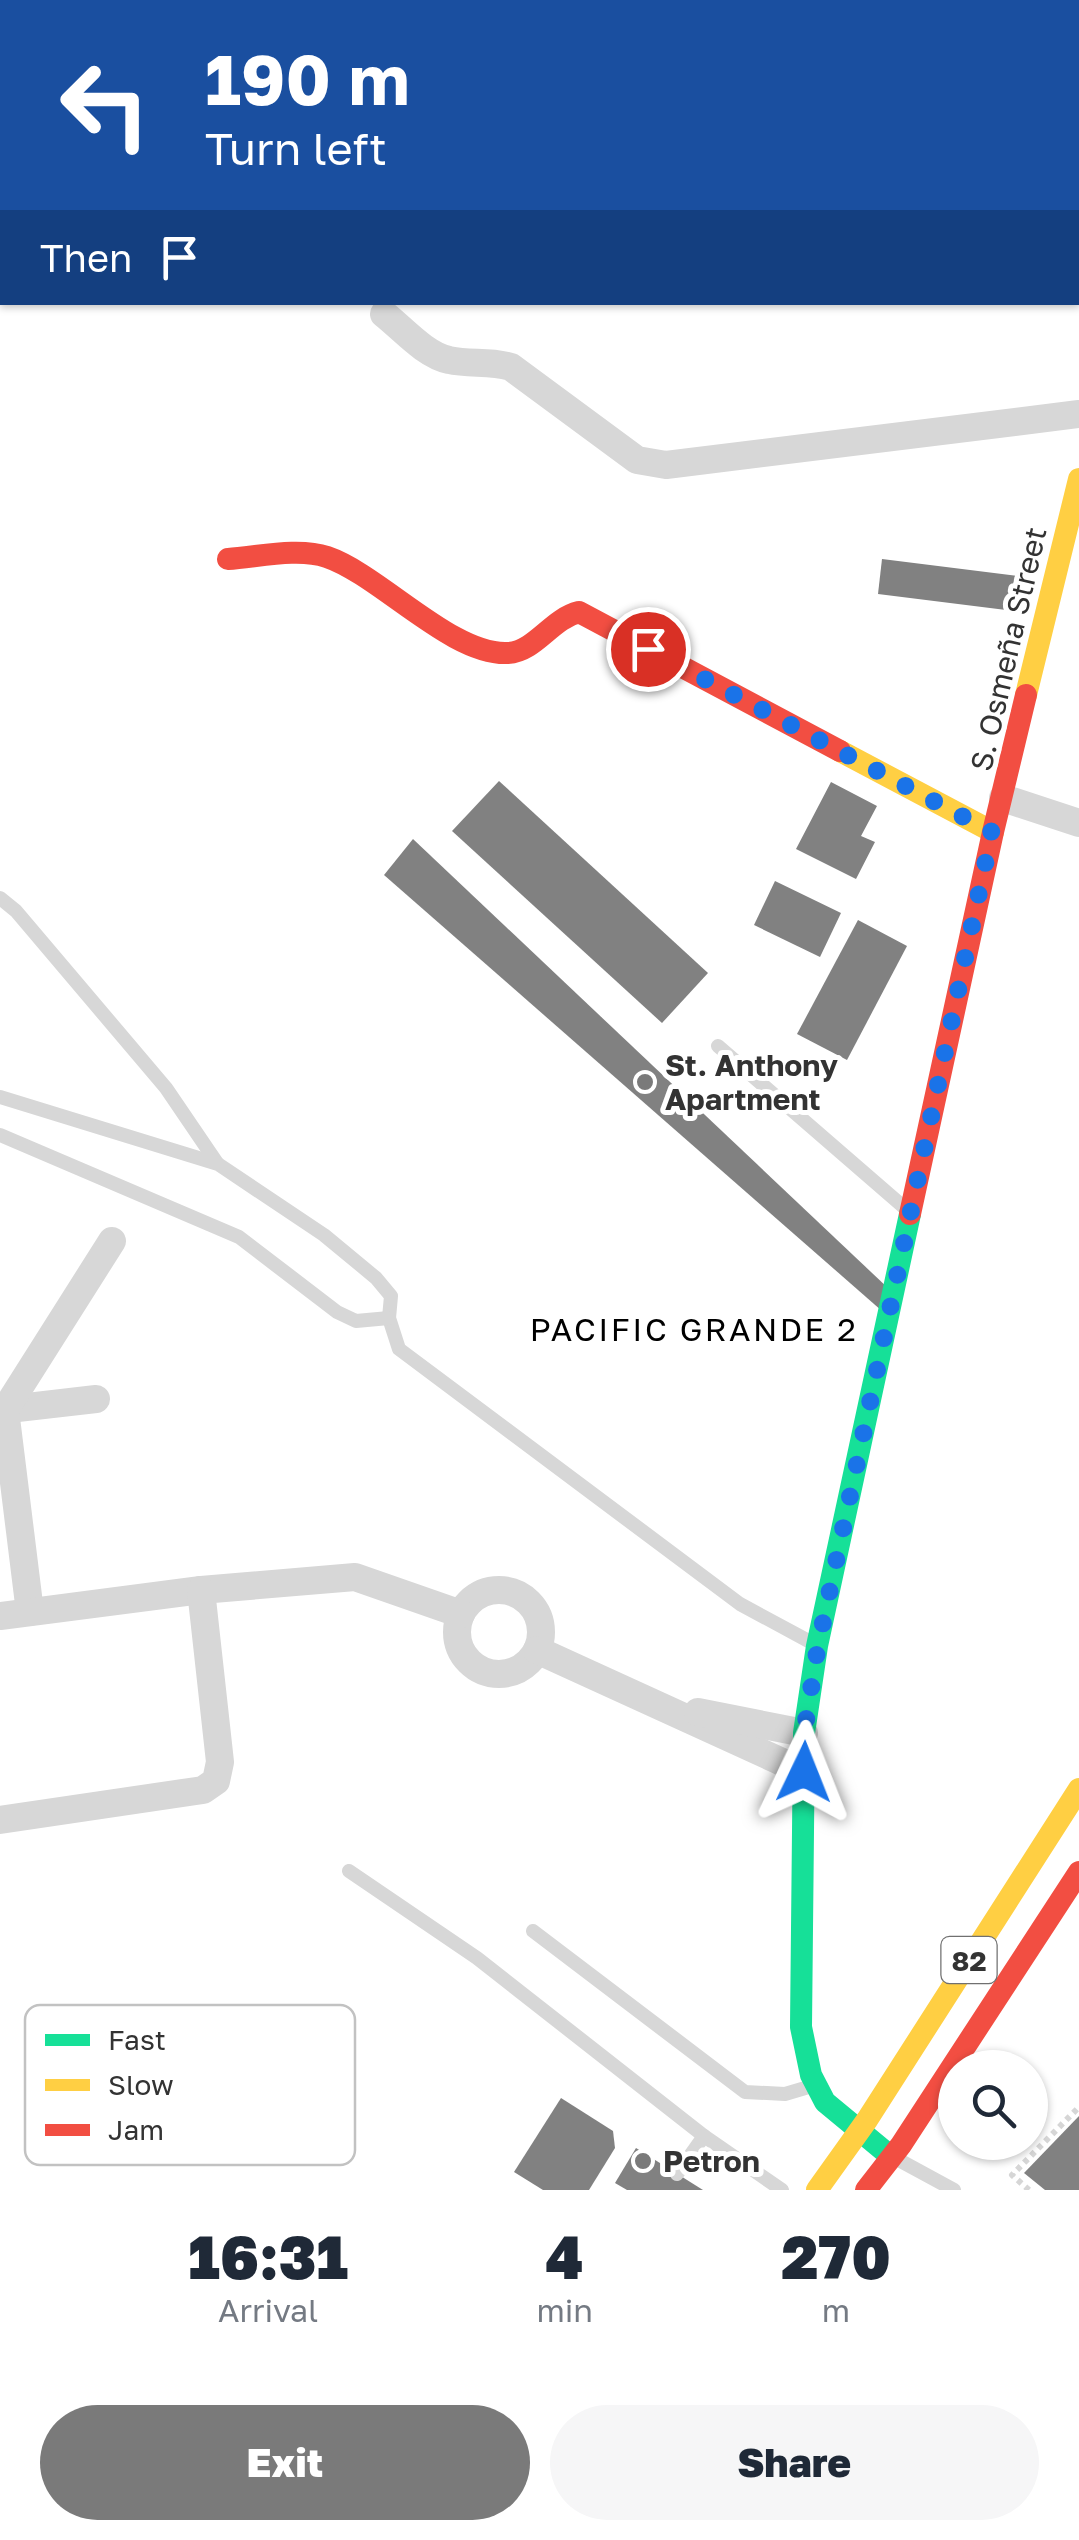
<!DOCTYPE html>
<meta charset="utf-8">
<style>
:root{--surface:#fff;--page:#f6f6f7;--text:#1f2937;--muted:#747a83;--accent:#7a7a7a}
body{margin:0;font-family:"Golos Text",sans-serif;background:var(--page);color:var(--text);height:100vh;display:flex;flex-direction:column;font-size:38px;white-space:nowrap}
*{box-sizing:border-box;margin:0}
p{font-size:32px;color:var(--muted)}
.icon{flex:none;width:55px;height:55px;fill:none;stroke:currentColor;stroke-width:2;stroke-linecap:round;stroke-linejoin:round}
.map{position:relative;height:2190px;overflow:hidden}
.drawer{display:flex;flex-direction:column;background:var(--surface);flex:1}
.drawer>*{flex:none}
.banner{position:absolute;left:0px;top:0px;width:1080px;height:305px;box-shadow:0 2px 8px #0004;background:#1a4fa0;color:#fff;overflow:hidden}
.tools{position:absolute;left:938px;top:2050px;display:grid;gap:20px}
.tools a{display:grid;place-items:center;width:110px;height:110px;border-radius:50%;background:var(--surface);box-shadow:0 2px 8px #0004;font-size:50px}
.pin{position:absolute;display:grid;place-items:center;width:85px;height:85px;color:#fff;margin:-42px;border:5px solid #fff;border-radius:50%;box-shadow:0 2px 10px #0007}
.me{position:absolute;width:110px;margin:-55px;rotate:2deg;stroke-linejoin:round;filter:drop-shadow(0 0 8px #0008)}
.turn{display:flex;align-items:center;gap:35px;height:210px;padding:0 40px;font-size:45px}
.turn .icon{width:130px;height:130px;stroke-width:2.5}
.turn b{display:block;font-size:70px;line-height:85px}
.then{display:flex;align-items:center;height:95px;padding:0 40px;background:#0003;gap:20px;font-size:38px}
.eta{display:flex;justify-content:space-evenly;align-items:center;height:170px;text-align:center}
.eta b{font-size:60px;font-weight:800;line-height:70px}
.cta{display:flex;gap:20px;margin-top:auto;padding:20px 40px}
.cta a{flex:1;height:115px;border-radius:60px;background:var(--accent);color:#fff;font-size:40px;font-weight:800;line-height:115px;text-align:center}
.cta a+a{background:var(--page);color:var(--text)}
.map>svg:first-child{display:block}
.building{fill:#818181}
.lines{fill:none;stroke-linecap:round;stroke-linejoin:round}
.path{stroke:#d6d6d6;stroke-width:6;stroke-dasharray:5 5;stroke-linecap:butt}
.lane{stroke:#d7d7d7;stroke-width:14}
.street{stroke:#d7d7d7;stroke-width:28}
.fast{stroke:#16e098;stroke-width:22}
.slow{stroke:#ffcf43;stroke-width:22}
.jam{stroke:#f24e42;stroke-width:22}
.route{stroke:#1a73e8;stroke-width:18;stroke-dasharray:0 32.4}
.poi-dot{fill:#7a7a7a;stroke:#fff;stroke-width:4}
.labels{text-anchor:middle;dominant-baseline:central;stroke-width:10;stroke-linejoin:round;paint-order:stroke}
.shield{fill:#fff;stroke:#707070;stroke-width:2.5}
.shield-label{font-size:28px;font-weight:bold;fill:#333}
.street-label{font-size:30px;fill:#333;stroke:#fff}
.poi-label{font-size:30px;font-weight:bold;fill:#333;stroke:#fff;text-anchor:start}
.neighbourhood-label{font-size:32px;letter-spacing:2.5px;fill:#000;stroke:#fff}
.key{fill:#fff;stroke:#c2c2c2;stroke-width:2.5}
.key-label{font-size:28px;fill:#333}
</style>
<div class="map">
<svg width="1079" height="2190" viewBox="0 0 1079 2190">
<rect width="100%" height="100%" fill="#fff"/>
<g class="building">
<path d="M882,559L1026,577L1022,612L878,594Z"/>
<path d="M499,781L708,973L662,1023L452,831Z"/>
<path d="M831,782L877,806L861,836L875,842L856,879L796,849Z"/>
<path d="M413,839L889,1289L882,1311L384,875Z"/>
<path d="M775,881L841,913L820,957L754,925Z"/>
<path d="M858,920L907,946L847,1060L797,1034Z"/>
<path d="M561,2098L613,2131L615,2148L589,2190H543L514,2172Z"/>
<path d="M1079,2116V2190H1045L1024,2173Z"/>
<path d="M636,2148L703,2190H627L615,2183Z"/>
</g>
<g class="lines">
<path class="path" d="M1029,2190L1012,2175L1079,2107"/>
<g class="lane">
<path d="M0,898L16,911L166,1088L217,1163"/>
<path d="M718,1046L906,1209"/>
<path d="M0,1097L218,1164L324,1235L376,1278L391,1296L389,1318L399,1349L740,1604L816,1645"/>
<path d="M0,1135L239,1237L337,1312L356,1321L389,1318"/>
<path d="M349,1871L477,1958L704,2136L782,2190"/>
<path d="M533,1931L745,2092L785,2094L812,2086"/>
<path d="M897,2159L954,2190"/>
<path d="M677,2174L704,2136"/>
</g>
<g class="street">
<path d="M384,314C403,329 425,355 449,360C470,365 490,360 511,367L637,460L666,465L1079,414"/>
<path d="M1003,798L1079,823"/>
<path d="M0,1410L96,1399"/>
<circle cx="499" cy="1632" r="42"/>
<path d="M30,1612L5,1410L112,1241"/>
<path d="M0,1616L201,1590L355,1577L461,1614"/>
<path d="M537,1650L804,1772"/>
<path d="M698,1712L804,1733"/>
<path d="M0,1820L203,1790L216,1781L220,1762L201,1590"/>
</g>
<path class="fast" d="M883,2150L825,2102L811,2075L801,2027L804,1733L817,1646L910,1214"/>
<g class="slow">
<path d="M1026,695L1079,479"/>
<path d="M840,751L993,832"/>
<path d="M817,2190L867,2120L1079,1789"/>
</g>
<g class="jam">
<path d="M228,559C258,557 298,547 327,557C380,575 452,656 508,653C536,651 551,619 579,612L840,751"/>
<path d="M910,1214L993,832L1026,695"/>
<path d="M866,2190L901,2145L1079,1872"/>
</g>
</g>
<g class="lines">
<path class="route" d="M648,649L992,832L818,1646L804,1733V1772"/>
</g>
<g class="poi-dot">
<circle cx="645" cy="1082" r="10"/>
<circle cx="643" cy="2161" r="10"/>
</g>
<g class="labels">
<rect class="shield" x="941.5" y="1937" width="55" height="46" rx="8"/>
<g class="shield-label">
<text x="969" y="1960">82</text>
</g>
<g class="street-label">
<text transform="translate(1008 649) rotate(-77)">S. Osmeña Street</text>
</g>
<g class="poi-label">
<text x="665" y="1065">St. Anthony<tspan x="665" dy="34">Apartment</tspan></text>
<text x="663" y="2161">Petron</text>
</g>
<g class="neighbourhood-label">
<text x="694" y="1329">PACIFIC GRANDE 2</text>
</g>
</g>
<rect x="25" y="2005" width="330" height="160" rx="15" class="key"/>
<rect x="45" y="2034" width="45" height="12" fill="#16e098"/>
<rect x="45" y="2079" width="45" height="12" fill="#ffcf43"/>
<rect x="45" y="2124" width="45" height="12" fill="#f24e42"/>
<g class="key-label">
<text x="108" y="2050">Fast</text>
<text x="108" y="2095">Slow</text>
<text x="108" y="2140">Jam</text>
</g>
</svg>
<div class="tools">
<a><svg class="icon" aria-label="search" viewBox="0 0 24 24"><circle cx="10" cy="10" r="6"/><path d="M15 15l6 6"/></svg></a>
</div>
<div class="pin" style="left:648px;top:649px;background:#d93025"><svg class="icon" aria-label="arrive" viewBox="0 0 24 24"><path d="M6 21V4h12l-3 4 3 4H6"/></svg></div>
<svg class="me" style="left:804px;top:1772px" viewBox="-20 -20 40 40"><path d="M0-17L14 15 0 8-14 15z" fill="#1a73e8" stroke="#fff" stroke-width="4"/></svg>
<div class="banner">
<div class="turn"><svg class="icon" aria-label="left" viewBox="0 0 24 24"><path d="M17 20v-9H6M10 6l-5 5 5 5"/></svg><div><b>190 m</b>Turn left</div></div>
<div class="then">Then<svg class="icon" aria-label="arrive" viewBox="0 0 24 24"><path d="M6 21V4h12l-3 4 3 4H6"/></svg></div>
</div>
</div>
<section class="drawer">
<div class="eta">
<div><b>16:31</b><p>Arrival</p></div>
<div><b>4</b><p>min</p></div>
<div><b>270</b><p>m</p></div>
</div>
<div class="cta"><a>Exit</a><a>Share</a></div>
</section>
